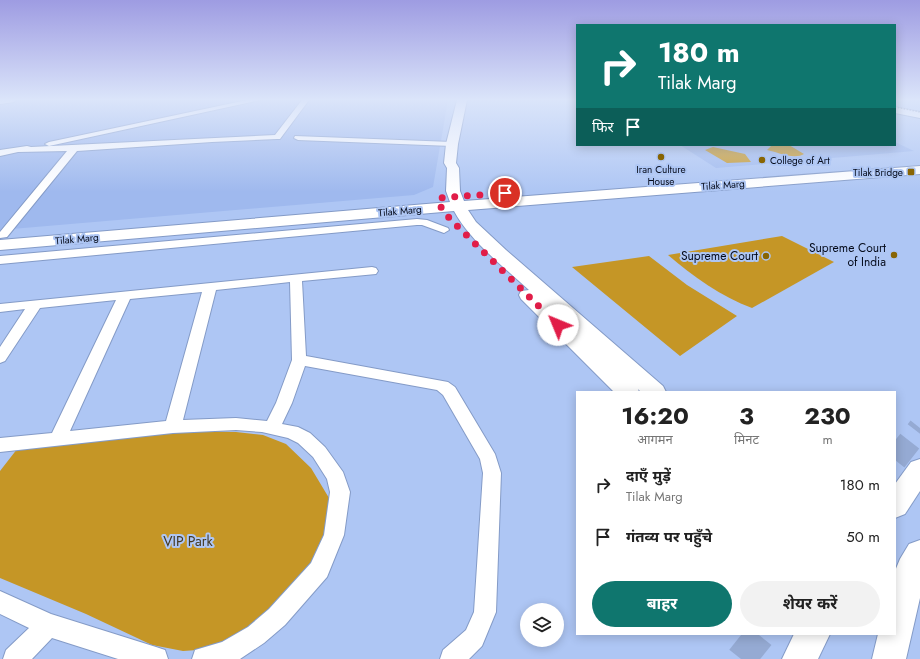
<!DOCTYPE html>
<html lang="hi">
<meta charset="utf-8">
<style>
:root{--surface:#fff;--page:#f2f2f2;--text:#222;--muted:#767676;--accent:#0f766e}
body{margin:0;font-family:Jost,"Noto Sans Devanagari",sans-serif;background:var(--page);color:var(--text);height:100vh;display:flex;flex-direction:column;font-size:15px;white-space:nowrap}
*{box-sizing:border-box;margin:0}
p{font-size:13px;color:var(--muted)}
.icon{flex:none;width:22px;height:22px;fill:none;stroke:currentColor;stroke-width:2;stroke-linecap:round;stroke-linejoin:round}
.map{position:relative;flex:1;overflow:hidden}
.panel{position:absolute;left:576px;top:391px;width:320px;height:244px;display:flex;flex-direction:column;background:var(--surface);border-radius:0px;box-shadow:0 2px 10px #0003}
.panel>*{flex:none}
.guide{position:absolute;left:576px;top:24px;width:320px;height:122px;border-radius:0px;box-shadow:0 2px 10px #0003;background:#0f766e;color:#fff;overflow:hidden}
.buttons{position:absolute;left:520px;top:603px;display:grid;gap:8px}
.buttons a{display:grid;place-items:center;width:44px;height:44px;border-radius:50%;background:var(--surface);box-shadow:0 2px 10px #0003;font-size:20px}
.pin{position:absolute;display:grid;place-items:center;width:34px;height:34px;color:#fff;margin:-17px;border:2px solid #fff;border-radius:50%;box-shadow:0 1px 4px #0007}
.me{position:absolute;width:44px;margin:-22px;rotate:315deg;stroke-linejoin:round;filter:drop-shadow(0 0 3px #0008)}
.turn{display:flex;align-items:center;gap:14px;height:84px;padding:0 16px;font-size:18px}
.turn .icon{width:52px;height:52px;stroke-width:2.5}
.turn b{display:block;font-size:28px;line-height:34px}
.then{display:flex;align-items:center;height:38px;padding:0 16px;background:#0003;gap:8px;font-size:15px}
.eta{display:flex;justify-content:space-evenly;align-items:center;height:68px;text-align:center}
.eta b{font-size:24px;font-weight:700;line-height:28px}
.cta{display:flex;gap:8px;margin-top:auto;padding:8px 16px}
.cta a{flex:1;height:46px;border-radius:24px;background:var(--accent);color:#fff;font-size:16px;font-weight:700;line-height:46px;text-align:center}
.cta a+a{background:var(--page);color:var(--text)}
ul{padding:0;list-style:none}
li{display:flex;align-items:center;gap:12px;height:52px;padding:0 16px}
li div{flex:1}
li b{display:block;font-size:15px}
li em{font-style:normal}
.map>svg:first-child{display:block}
.built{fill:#9fb9ee}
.green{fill:#c59626}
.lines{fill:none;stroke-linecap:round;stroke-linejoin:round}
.secondary-tunnel-far1{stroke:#95aad3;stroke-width:24;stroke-dasharray:24 12;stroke-linecap:butt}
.secondary-tunnel{stroke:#95aad3;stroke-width:30;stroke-dasharray:30 16;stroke-linecap:butt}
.minor-casing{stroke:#849bc7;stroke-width:2}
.tertiary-casing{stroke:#849bc7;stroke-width:2}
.secondary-casing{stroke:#849bc7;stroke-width:2}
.minor{fill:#fff;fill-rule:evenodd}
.tertiary{fill:#fff;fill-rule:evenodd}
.secondary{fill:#fff;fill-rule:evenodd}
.rail{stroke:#4f5d7a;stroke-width:1.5;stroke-dasharray:1 2;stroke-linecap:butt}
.route{stroke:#e11d48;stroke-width:7;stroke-dasharray:0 12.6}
.poi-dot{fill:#896503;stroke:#aec6f4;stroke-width:1.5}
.labels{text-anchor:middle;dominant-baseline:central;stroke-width:4;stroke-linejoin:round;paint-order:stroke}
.far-poi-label{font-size:10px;fill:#050b1b;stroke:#aec6f4;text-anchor:start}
.far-street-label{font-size:10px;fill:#050b1b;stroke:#aec6f4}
.poi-label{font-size:12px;fill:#050b1b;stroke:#aec6f4;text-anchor:end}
.near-park-label{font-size:14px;fill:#443922;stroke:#aec6f4}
</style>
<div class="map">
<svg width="920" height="659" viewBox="0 0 920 659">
<rect width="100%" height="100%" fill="#aec6f4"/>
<g class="built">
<path d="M18,100H448L433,187L414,195L0,230V103Z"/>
<path d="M895,142L914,151L716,168L680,145H895Z"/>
</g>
<g class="green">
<path d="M772,145H789L804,154C794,160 777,152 767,150Z"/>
<path d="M713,147L745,154L751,162L727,163L705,150Z"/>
<path d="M782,236L834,262L752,308C722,297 692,276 668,255Z"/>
<path d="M649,256L687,285L737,316L680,356L572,267Z"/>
<path d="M184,431L236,432L263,435L286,444L311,468L329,498L323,543L299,587L241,647L183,651L152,645L86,614L0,578V471L21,444Z"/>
</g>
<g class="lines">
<path class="secondary-tunnel-far1" d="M895,460L920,428"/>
<path class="secondary-tunnel" d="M741,659L761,634"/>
<g class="minor-casing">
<g id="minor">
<path d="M247,100H261L49,146L45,144L49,142Z"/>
<path d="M302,100H309L280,139H277L212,142L77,151L7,237L0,238V232L67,151L18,152L0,156V150L27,146L31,147L275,135Z"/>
<path d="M295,136L452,142L456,144L452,146L298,140L294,138Z"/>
<path d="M417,219L427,220L448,228L449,230L444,233L422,225H417L0,264V256Z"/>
<path d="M372,267L376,268L378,271L376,274L302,281L306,356L448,382L455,387L495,454L501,473L496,612L482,646L469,659H440L443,650L466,630L474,612L483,473L480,459L443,395L437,390L305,366L292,403L282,424L298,427L310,433L325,447L343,472L350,492L344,535L327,577L285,625L264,643L240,659H192L195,650L222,642L248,627L269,609L311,563L324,535L330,492L327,479L313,457L298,443L288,438L262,432L236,430L173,433L0,452V438L52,433L116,300L40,308L5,361L0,363V347L25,309L0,312V304ZM290,282L292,360L276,403L267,421L236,418L183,420L216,290ZM202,292L166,421L70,431L130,299Z"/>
<path d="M0,591L51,614L156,647L165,650L168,659H118L52,638L32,659H3L6,650L29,628L0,614Z"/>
</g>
</g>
<g class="tertiary-casing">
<path id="tertiary" d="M0,100H15L14,102L0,104Z"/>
</g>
<g class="secondary-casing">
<g id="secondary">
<path d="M457,100H467L458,144L456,163L459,168L460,191L464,201L920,166V174L468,210L476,222L506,250L663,386L666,392H641L638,389L639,392H614L521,299L519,295L521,291L529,290C503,266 471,242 454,211L0,250V240L450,202L446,191L447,168L444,163L446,144Z"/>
<path d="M895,107L920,112V118L895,113Z"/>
<path d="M920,459V491L905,514L895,518V484L911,462Z"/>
<path d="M920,540V598L906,659H872L878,634H895V571L900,559L909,544Z"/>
<path d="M794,634H830L818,659H782Z"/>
</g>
</g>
<use href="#minor" class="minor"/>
<use href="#tertiary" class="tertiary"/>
<use href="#secondary" class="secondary"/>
<path class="rail" d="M895,107L920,112"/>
</g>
<linearGradient id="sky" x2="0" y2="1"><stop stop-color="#9e9ce2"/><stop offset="0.52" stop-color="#dbe5fa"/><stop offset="1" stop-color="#dbe5fa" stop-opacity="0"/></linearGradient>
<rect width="920" height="192" fill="url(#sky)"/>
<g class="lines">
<path class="route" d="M505,193L439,198L441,207L450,219L558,325"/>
</g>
<g class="poi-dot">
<circle cx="661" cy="157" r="4"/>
<circle cx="762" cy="160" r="4"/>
<rect x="907" y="168" width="8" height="8" rx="2"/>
<circle cx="894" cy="255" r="4"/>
<circle cx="766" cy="256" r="4"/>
</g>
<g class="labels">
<g class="far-poi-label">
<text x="770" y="160">College of Art</text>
<text x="661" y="169" text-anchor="middle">Iran Culture<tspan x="661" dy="12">House</tspan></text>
<text x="903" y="172" text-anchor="end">Tilak Bridge</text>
</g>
<g class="far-street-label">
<text transform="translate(723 185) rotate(-4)">Tilak Marg</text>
<text transform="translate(400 211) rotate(-5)">Tilak Marg</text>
<text transform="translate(77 239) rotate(-5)">Tilak Marg</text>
</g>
<g class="poi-label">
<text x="886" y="248">Supreme Court<tspan x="886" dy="14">of India</tspan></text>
<text x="758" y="256">Supreme Court</text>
</g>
<g class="near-park-label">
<text x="188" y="541">VIP Park</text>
</g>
</g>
</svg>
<div class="buttons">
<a><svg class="icon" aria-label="layers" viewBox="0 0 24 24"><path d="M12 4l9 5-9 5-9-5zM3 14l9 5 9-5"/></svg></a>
</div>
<div class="pin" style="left:505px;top:193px;background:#d93025"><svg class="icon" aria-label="arrive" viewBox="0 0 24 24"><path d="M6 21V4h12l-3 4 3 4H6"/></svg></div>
<svg class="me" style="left:558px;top:325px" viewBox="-20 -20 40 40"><circle r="19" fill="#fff"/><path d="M0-13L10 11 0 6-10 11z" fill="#e11d48"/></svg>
<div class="guide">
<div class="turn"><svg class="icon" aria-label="right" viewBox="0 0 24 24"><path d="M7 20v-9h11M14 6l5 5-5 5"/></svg><div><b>180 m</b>Tilak Marg</div></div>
<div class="then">फिर<svg class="icon" aria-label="arrive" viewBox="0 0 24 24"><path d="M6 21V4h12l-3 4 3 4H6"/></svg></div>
</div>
<section class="panel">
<div class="eta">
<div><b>16:20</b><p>आगमन</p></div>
<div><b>3</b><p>मिनट</p></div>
<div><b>230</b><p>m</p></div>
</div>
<ul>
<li><svg class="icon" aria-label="right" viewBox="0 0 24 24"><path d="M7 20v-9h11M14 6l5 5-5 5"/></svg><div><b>दाएँ मुड़ें</b><p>Tilak Marg</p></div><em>180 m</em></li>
<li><svg class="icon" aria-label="arrive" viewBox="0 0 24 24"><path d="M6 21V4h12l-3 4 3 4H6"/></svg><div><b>गंतव्य पर पहुँचे</b></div><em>50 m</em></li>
</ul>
<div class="cta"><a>बाहर</a><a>शेयर करें</a></div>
</section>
</div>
